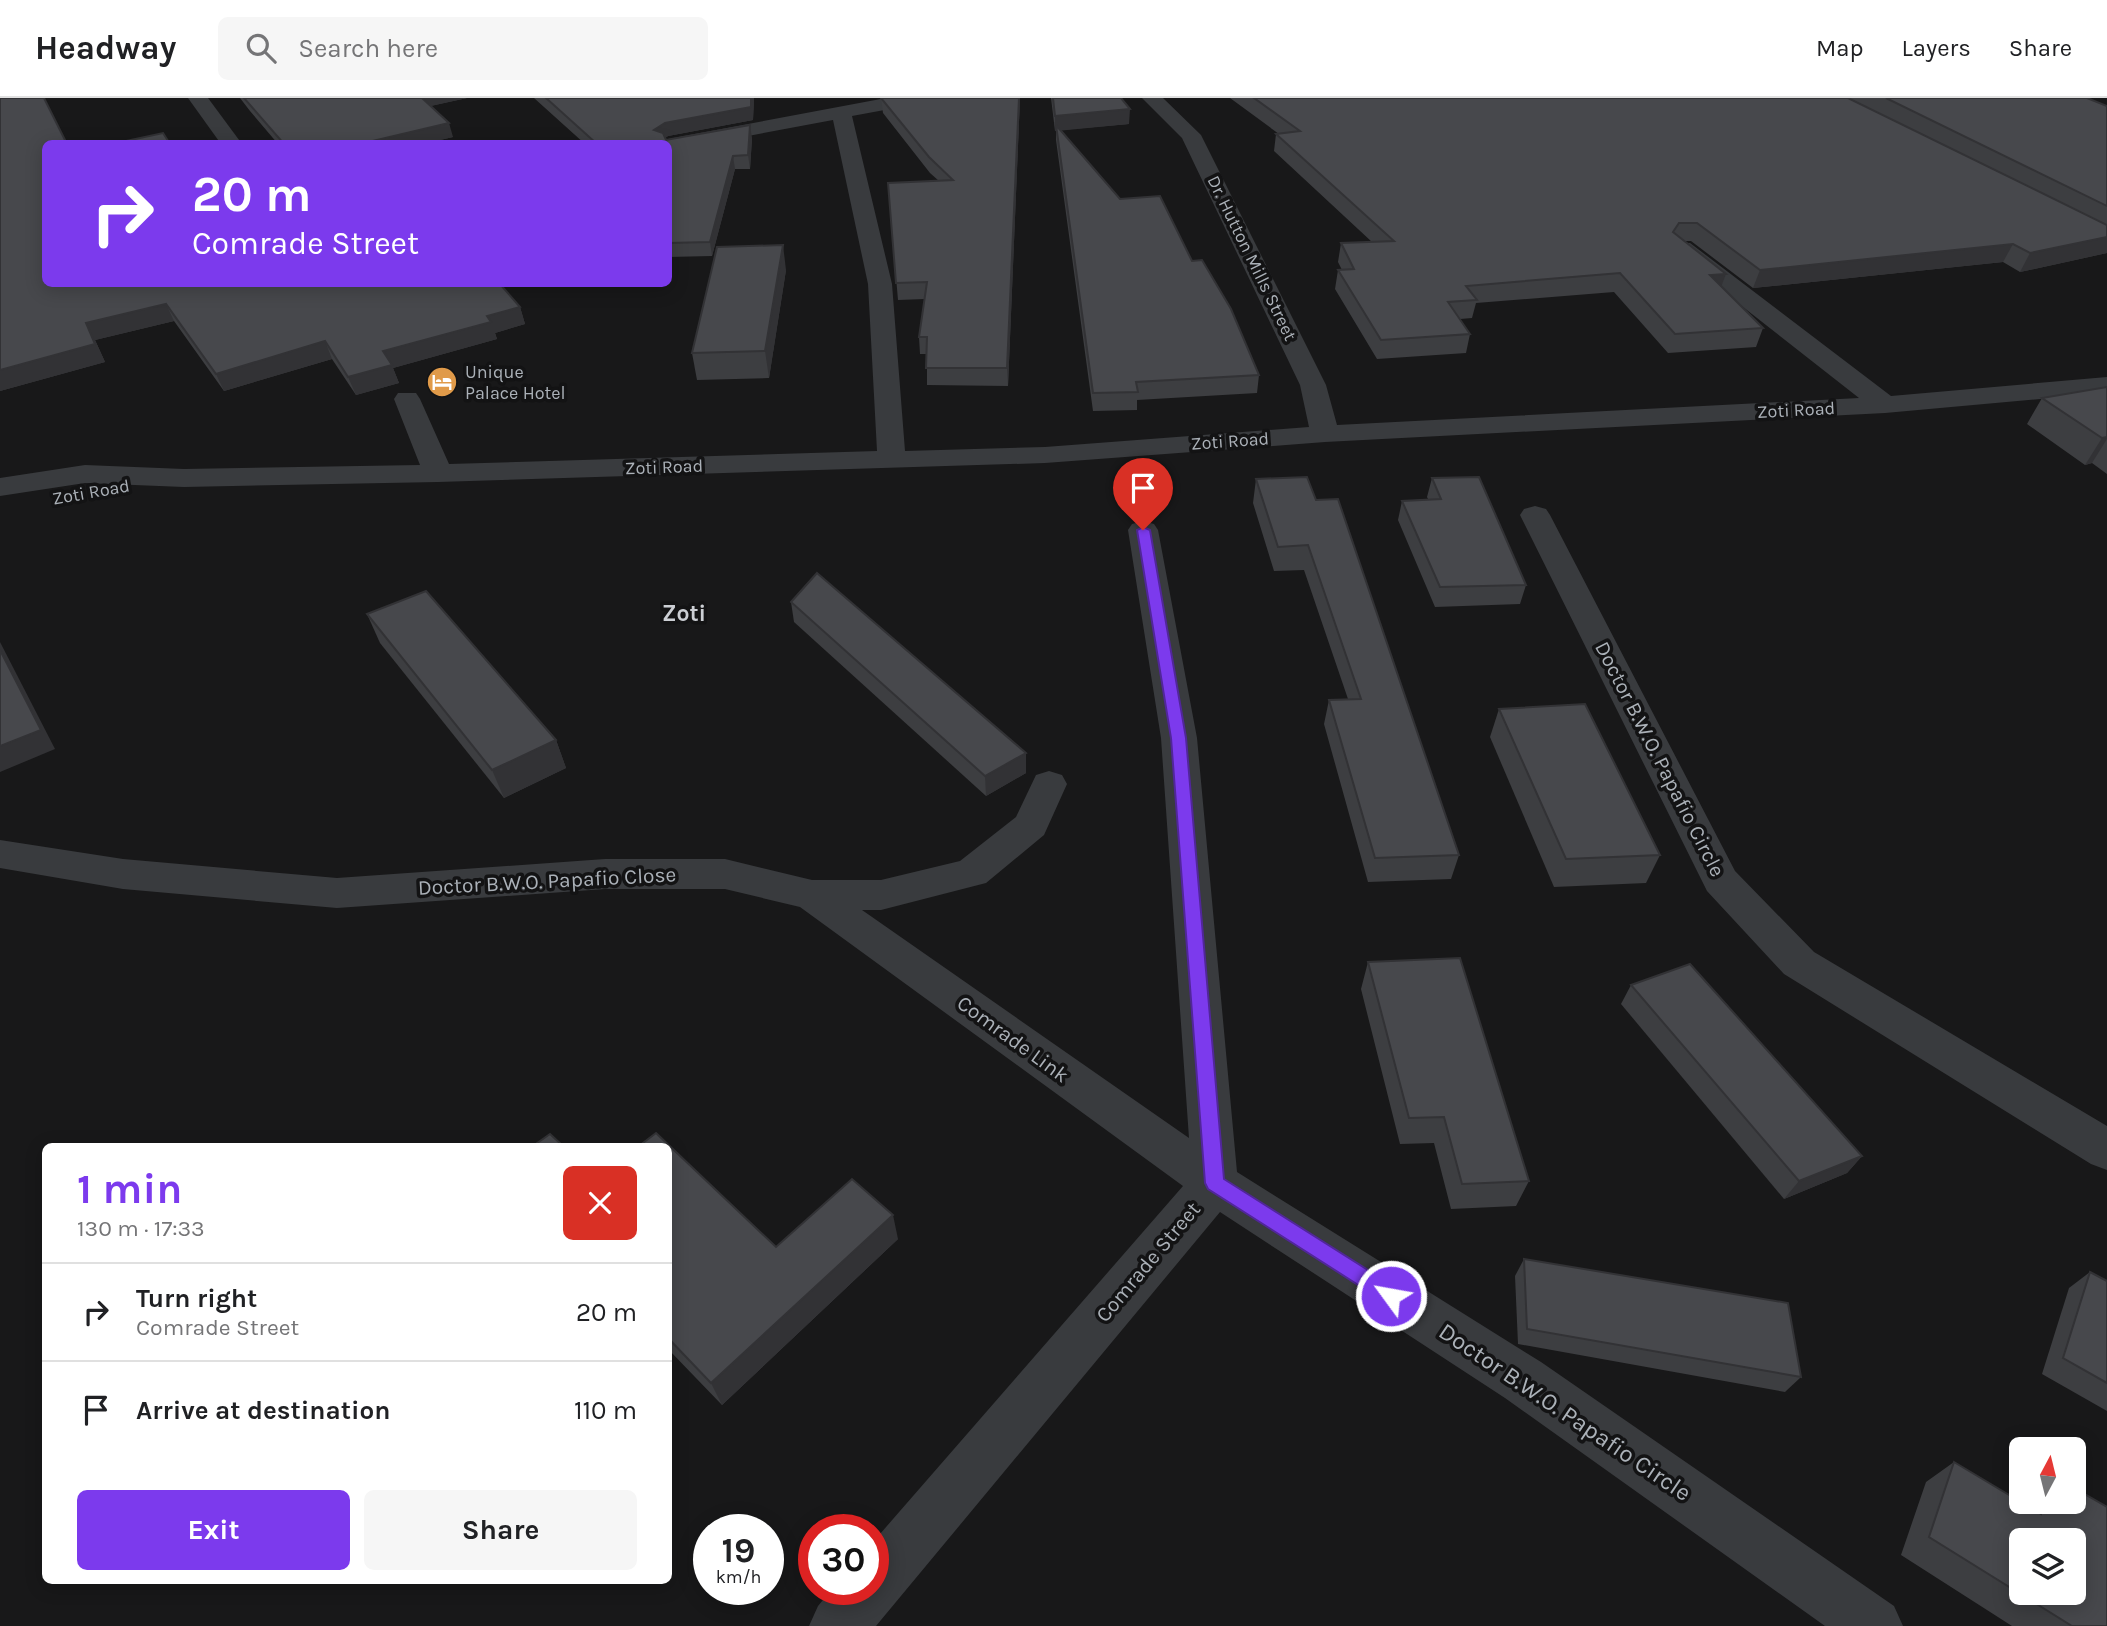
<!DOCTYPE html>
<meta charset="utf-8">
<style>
:root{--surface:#fff;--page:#f6f6f6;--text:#202124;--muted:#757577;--line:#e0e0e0;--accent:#7c3aed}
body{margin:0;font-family:Karla,sans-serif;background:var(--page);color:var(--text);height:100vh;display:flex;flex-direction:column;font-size:26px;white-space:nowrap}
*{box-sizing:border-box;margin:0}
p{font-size:23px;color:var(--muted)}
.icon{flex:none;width:38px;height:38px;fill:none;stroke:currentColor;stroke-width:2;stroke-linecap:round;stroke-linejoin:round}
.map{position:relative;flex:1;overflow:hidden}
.sheet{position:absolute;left:42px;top:1045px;width:630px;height:441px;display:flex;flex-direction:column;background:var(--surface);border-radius:10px;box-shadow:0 4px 18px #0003}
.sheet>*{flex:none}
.hud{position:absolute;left:42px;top:42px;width:630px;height:147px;border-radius:10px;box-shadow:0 4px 18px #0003;background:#7c3aed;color:#fff;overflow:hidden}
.needle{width:46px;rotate:7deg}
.tools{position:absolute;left:2009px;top:1339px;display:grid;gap:14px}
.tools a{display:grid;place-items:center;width:77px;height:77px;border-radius:10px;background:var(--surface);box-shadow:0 4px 18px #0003;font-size:35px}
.speed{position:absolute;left:693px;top:1416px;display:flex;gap:14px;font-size:35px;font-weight:700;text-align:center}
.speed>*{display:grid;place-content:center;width:91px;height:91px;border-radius:50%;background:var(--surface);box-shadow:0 4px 18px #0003;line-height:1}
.speed small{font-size:18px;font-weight:400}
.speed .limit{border:10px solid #d22;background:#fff;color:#111}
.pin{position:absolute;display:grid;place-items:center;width:60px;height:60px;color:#fff;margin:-72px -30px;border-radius:50% 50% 50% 0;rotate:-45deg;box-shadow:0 0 7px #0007}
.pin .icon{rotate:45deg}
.me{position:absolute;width:77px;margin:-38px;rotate:302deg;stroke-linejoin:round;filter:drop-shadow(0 0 5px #0008)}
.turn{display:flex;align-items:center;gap:24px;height:147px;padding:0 35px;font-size:32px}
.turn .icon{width:91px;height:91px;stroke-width:2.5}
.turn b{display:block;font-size:49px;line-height:60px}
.round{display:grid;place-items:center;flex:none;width:74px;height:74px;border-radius:10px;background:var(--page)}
.head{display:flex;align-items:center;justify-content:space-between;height:119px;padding:0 35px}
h1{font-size:42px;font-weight:700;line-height:52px;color:var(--accent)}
.action{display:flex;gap:14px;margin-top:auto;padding:14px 35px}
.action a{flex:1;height:80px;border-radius:10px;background:var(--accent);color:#fff;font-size:28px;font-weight:700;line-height:80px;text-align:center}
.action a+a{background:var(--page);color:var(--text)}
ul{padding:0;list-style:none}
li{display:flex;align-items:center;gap:21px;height:98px;padding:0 35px;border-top:2px solid var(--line)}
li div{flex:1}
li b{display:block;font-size:26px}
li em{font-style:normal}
header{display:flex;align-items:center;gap:42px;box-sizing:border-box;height:98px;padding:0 35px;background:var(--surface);border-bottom:2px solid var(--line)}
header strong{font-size:33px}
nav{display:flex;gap:38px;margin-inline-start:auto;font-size:24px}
.search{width:490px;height:63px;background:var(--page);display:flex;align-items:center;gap:18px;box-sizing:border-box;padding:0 24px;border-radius:10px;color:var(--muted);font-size:26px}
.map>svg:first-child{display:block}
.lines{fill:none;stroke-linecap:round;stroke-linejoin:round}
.minor{fill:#393b3e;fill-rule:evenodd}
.wall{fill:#3d3e41}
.shaded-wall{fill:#323235}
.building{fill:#47484c;stroke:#323235;stroke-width:2;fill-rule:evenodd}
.route{fill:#7c3aed;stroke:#51269a;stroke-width:2}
.labels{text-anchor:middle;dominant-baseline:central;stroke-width:7;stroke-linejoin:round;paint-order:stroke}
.far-street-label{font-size:18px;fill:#abb1b8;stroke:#131314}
.far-poi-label{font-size:18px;fill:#abb1b8;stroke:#131314;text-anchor:start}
.street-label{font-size:21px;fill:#abb1b8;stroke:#131314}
.neighbourhood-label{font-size:23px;font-weight:bold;fill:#cccfd4;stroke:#131314}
.near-street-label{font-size:24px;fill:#abb1b8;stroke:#131314}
</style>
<header>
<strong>Headway</strong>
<div class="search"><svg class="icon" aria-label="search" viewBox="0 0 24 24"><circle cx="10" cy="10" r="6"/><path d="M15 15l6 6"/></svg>Search here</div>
<nav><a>Map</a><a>Layers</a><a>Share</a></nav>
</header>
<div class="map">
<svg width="2107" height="1528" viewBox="0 0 2107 1528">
<rect width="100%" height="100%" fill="#181819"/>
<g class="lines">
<g class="minor">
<path d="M188,0H208L242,46H221Z"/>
<path d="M886,0H927L917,6L852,18L892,186L905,353L1045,349L1309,329L1300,287L1182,40L1142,0H1163L1201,37L1326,287L1337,327L1859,300L1674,155L1670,150L1674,145H1690L1891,298L2107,279V295L1885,315L1325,344L1045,365L438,384L184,389L85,385L0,398V380L85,367L184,371L420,367L394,301L398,295H416L420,301L449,366L877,353L868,186L833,22L668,53V46H659L668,41Z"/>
<path d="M1535,408L1546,411L1550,417L1735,773L1814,854L2107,1028V1072L2091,1066L1784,876L1707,793L1520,417L1524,411Z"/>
<path d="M1143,423L1154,426L1158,432L1197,640L1237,1074L1541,1264L1894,1508L1903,1528H1825L1505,1300L1220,1114L876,1528H809L818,1508L832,1491H873V1444L1183,1088L800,809L725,791H605L337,810L123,791L0,770V742L123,761L337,780L605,761H725L812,782H881L960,763L1016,719L1036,677L1049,673L1062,677L1067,686L1044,737L986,785L881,812H862L1189,1040L1161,640L1128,432L1132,426Z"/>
</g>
</g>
<g class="wall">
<path d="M0,0L46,186L520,209L525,226L495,235L497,241L393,270L399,285L356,297L332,261L224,293L174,223L95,242L105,264L0,293Z"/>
<path d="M240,0H467L430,8L453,39L423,46H278L250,13Z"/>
<path d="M534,0H754L753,22L668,38L665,40L666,42L752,40L750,71H735L712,158L668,159V46H585Z"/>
<path d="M881,0H1020L1008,288L927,287V256H920L919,239L925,201L898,202L888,85L939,83L930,75L883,15Z"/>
<path d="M1051,0H1121L1129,26L1061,32L1120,101L1192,163L1259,277L1257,295L1137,302V312L1093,313L1056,42V33H1055Z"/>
<path d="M1230,0H2087L2107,8V155L2020,174L2003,164L1753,190L1691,143H1684L1726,176L1721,188L1763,230L1756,249L1668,255L1614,194L1476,205L1472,220L1460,221L1470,236L1466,255L1377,261L1335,191L1338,172H1342L1338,164L1341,145L1372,144L1274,53L1276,36H1279Z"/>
<path d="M786,172L769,280L697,282L692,255Z"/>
<path d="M2107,289V376L2092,365L2085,367L2027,326L2042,300Z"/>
<path d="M1307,379L1459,757L1451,781L1368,784L1324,626L1329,602L1348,601L1304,472L1274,473L1253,405L1256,381Z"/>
<path d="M1432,380L1526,487L1520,506L1435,509L1398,422L1402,403L1428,401L1427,399Z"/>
<path d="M791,504L1026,675L986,698L794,524Z"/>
<path d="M367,516L556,642L566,670L504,700L380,545Z"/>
<path d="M1499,611L1660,757L1646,785L1554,789L1490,639Z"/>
<path d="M1368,864L1529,1083L1516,1108L1451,1111L1434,1045L1400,1046L1361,891Z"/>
<path d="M1631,887L1862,1058L1847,1075L1784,1101L1621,906Z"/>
<path d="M668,1048L776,1149L898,1141L722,1307L668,1251Z"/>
<path d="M1524,1161L1801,1279L1785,1294L1518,1246L1515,1178Z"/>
<path d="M2090,1174L2107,1183V1313L2042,1276L2069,1190Z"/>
<path d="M1954,1364L2019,1403L2021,1397V1404H2074L2107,1528H2012L1901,1457L1926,1384Z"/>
</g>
<g class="shaded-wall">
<path d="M419,0H467L422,10Z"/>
<path d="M751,0H754L753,22L668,38L656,46L654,32L665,25Z"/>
<path d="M1019,0H1020L1008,288L1007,270Z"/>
<path d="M1130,11L1129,26L1057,33L1056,27V33H1055V18Z"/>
<path d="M449,25L453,39L423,46H360Z"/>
<path d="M750,27L752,40L750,71L748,57Z"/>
<path d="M733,58L735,71L712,158L710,144Z"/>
<path d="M2107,139V155L2020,174L2030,155Z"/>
<path d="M2013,146L2003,164L1753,190L1760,172Z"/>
<path d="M783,147L786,172L769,280L765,253Z"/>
<path d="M1726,176L1719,194L1710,177Z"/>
<path d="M166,206L174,223L95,242L105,264L0,293V272L86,225Z"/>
<path d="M520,209L525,226L495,235L497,241L393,270L399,285L356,297L348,279L383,253L487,218Z"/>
<path d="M325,243L332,261L224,293L216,276Z"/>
<path d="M2107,339V341L2092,365L2085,367L2102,340Z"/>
<path d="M0,544L55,651L0,674Z"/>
<path d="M556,642L566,670L504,700L492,672Z"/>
<path d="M1026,655V675L986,698L985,678Z"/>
<path d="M1862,1058L1847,1075L1784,1101L1799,1083Z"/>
<path d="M893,1117L898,1141L722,1307L711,1285Z"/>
</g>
<g class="building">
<path d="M0,0H44L67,46H46V186H500L520,209L487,218L491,224L383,253L392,267L348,279L325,243L216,276L166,206L86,225L95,246L0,272Z"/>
<path d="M244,0H422L449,25L360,46H284Z"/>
<path d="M546,0H751V9L665,25L654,32L663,35L666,42L750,27L748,57L733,58L710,144L668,145V108L670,104H668V46H597Z"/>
<path d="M881,0H1019L1007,270H926L927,239H919L927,184L896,185L888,85L953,82L929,59Z"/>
<path d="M1053,0H1121L1130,11L1055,18Z"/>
<path d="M1254,0H1848L2107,127V139L2030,155L2013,146L1760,172L1697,125H1679L1673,134L1726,176L1710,177L1763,230L1675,236L1620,175L1466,188L1477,202L1448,204L1470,236L1381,242L1338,172L1354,171L1341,145L1394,143L1276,36L1300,33Z"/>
<path d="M1886,0H2087L2107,8V108Z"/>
<path d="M1056,27L1120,101L1160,98L1192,163L1202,162L1231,211L1259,277L1136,284L1138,294L1093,295Z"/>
<path d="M163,35L170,46H112Z"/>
<path d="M783,147L765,253L692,255L717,149Z"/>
<path d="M2107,289V339L2102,340L2042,300Z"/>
<path d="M1307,379L1316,402L1338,401L1459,757L1375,760L1329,602L1361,601L1308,447L1278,449L1256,381Z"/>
<path d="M1479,379L1526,487L1440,489L1402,403L1441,401L1432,380Z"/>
<path d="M817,475L1026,655L985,678L791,504Z"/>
<path d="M426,493L556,642L492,672L367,516Z"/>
<path d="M0,552L41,632L0,648Z"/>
<path d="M1585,606L1660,757L1566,761L1499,611Z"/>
<path d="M1460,860L1529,1083L1462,1086L1444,1019L1409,1020L1368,864Z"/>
<path d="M1690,866L1862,1058L1799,1083L1631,887Z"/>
<path d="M656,1035L776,1149L852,1081L893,1117L711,1285L668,1240V1048H639Z"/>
<path d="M550,1036L563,1048H533Z"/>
<path d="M1524,1161L1788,1205L1801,1279L1527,1231Z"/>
<path d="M2090,1174L2107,1183V1285L2063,1260Z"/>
<path d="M1954,1364L2041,1416L2045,1404H2074V1390L2107,1409V1528H2072L1929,1439ZM2021,1442H2074V1494H2021Z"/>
</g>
<path class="route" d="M1143,429L1150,432L1186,640L1224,1081L1398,1191L1401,1198L1398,1205L1391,1208L1208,1091L1205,1085L1171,640L1137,432Z"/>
<defs>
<g id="hotel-disc" transform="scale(1.575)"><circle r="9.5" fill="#e09a49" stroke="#131314"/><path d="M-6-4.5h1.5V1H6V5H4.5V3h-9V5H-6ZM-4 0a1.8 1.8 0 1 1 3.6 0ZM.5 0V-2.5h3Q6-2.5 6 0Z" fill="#fff"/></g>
</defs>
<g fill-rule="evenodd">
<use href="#hotel-disc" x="442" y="284"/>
</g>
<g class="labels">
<g class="far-street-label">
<text transform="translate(1252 160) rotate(64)">Dr. Hutton Mills Street</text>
<text transform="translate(1796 312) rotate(-3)">Zoti Road</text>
<text transform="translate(1230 343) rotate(-4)">Zoti Road</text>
<text transform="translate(664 369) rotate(-2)">Zoti Road</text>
<text transform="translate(91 394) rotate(-10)">Zoti Road</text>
</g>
<g class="far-poi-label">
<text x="465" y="274">Unique<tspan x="465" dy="21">Palace Hotel</tspan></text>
</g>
<g class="street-label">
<text transform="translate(1660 661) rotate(63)">Doctor B.W.O. Papafio Circle</text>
<text transform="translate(547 783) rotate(-3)">Doctor B.W.O. Papafio Close</text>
<text transform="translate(1013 941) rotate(36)">Comrade Link</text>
<text transform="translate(1148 1164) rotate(-50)">Comrade Street</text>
</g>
<g class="neighbourhood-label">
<text x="684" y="515">Zoti</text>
</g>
<g class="near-street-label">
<text transform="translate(1565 1314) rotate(34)">Doctor B.W.O. Papafio Circle</text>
</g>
</g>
</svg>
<div class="tools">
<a><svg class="needle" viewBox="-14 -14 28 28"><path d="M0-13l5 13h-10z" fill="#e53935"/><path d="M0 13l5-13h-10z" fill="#757577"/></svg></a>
<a><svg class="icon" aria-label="layers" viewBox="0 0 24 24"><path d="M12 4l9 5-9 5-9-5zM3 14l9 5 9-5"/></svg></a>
</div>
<div class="speed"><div>19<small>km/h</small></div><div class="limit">30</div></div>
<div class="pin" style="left:1143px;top:432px;background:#d93025"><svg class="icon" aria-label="arrive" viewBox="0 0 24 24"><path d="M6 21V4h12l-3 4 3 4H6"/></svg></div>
<svg class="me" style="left:1391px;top:1198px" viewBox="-20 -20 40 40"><circle r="17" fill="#7c3aed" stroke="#fff" stroke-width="3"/><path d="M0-11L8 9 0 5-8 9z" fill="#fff"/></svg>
<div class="hud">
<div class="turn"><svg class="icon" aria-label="right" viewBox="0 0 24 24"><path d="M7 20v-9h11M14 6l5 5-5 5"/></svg><div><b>20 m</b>Comrade Street</div></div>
</div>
<section class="sheet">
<div class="head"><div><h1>1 min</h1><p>130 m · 17:33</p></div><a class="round" style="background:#d93025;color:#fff"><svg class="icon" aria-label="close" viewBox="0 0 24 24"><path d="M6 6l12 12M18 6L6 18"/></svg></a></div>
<ul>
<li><svg class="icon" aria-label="right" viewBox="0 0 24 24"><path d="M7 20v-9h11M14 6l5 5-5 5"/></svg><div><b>Turn right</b><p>Comrade Street</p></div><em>20 m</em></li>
<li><svg class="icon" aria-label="arrive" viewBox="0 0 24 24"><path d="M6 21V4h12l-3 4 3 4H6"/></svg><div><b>Arrive at destination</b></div><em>110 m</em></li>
</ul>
<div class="action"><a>Exit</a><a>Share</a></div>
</section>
</div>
